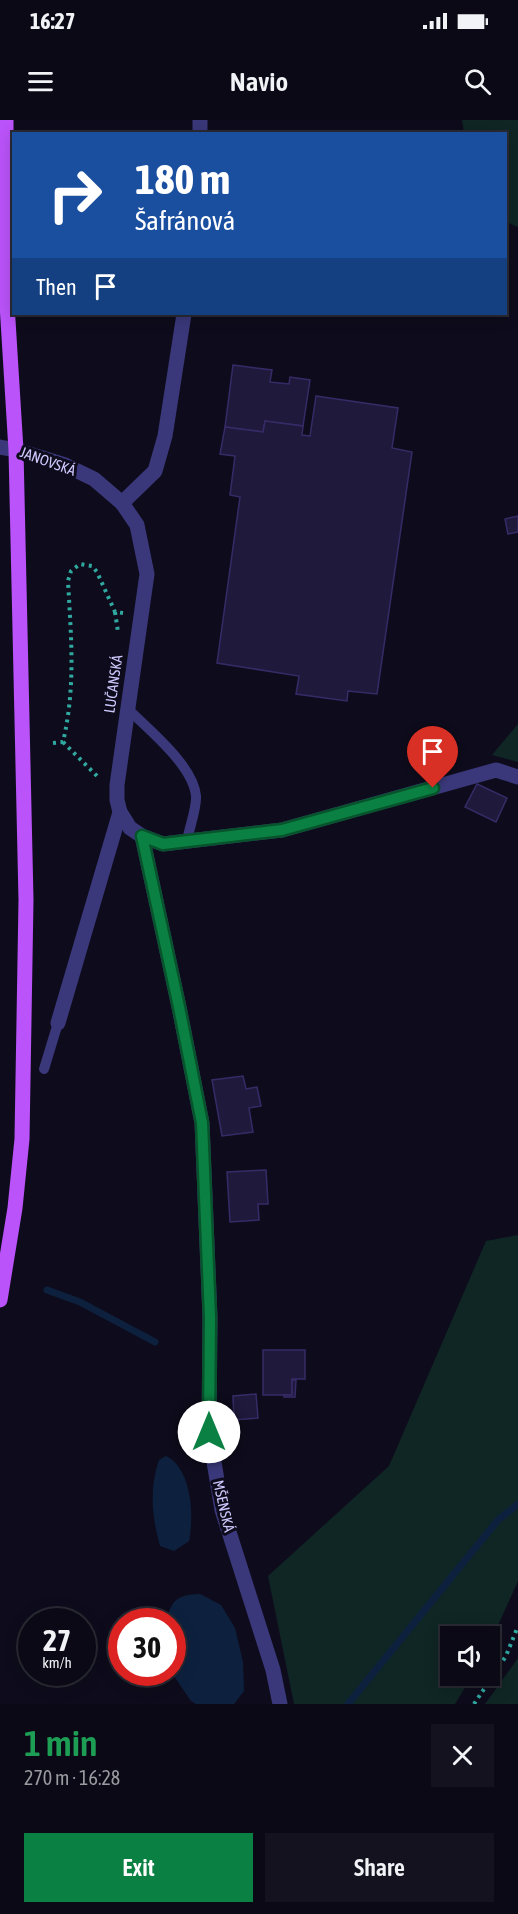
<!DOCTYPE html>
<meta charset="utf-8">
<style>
:root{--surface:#0a0915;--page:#13121e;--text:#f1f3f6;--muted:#999aa0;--line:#2a2a34;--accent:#0b8043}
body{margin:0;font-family:"Asap Condensed",sans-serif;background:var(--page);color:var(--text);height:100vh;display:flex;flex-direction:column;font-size:22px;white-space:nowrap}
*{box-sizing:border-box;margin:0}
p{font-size:20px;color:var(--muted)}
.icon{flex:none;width:33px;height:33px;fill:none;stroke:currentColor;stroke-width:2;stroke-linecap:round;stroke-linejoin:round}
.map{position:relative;height:1584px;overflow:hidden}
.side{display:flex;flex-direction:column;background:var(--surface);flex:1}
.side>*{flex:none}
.top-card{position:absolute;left:12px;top:12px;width:495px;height:183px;border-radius:0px;box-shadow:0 3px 15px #0003,0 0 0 2px var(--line);background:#1a4fa0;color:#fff;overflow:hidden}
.fabs{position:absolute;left:440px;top:1506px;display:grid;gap:12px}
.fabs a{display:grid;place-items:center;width:60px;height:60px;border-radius:0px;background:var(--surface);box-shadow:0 3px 15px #0003,0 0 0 2px var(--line);font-size:30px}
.speed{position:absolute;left:18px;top:1488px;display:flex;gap:12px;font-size:30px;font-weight:700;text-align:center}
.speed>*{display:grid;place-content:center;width:78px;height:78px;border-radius:50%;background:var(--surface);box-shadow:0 3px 15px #0003,0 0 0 2px var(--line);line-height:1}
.speed small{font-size:15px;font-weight:400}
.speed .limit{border:9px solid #d22;background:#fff;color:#111}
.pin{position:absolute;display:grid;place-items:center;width:51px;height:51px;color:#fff;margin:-62px -26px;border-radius:50% 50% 50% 0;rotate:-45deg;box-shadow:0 0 6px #0007}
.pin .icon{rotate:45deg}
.me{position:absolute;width:66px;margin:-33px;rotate:0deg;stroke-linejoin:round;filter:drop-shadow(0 0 4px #0008)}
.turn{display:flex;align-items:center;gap:21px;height:126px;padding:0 24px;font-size:27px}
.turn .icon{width:78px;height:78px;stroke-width:2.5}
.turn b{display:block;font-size:42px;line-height:51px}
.then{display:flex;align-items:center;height:57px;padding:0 24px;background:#0003;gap:12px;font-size:22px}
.round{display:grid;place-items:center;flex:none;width:63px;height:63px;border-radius:0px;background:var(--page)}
.headline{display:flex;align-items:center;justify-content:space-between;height:102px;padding:0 24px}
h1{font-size:36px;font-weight:600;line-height:45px;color:#1e9e55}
.cta{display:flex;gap:12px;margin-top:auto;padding:12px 24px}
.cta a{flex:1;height:69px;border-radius:0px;background:var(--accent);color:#fff;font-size:24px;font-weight:600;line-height:69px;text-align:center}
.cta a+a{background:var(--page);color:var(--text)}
.status{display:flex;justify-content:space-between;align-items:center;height:42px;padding:0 30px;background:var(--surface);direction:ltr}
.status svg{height:16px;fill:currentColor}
header{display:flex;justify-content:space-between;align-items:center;height:78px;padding:0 24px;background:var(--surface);font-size:27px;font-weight:600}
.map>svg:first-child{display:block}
.green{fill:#0f2625}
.water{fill:#0d213f}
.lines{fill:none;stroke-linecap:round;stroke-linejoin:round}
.stream{stroke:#0d213f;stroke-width:7}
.building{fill:#1f193c;stroke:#372b67;stroke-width:1.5}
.path{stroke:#30a9a1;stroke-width:4;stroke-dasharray:3 4.5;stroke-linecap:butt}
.lane{stroke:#3a387a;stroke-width:10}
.street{stroke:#3a387a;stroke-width:15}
.primary{stroke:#ba53f9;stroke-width:15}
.route-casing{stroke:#07532c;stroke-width:15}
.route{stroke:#0b8043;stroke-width:10}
.labels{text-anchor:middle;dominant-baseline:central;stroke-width:6;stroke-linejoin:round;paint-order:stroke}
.street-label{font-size:15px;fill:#cec9fd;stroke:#0e0c1c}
</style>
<div class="status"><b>16:27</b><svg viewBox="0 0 49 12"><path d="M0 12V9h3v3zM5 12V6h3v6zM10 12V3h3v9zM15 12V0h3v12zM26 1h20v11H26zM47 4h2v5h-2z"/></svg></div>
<header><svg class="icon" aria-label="menu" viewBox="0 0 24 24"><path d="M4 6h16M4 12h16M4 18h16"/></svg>Navio<svg class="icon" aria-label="search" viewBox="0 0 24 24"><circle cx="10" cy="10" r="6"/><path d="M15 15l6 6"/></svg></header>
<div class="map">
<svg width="518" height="1584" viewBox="0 0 518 1584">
<rect width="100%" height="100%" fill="#0e0c1c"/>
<g class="green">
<path d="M462,0H518V107L506,102V14L464,13Z"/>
<path d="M518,604V642L492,635Z"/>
<path d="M518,1115V1461L489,1525V1516H450V1556H472L455,1584H294L268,1456L389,1346L486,1121Z"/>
<path d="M518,1538V1584H485Z"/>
</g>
<g class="water">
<path d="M166,1336C192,1349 194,1396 189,1421L174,1431L160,1426C152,1397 149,1369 159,1340Z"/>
<path d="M200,1474L221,1485L235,1508L243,1542L244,1571L234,1584H196L191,1581L172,1553V1502L166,1500C173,1479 177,1475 200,1474Z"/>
</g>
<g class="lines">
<g class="stream">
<path d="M47,1170L80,1182L155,1222"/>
<path d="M348,1584L498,1400L518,1384"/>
</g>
</g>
<g class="building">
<path d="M233,245L272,250L270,262L289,264L290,257L310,260L303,306L265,301L263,312L225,307Z"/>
<path d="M316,276L398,288L392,328L412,332L377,574L348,571L347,581L296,574L299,556L217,543L240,377L230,375L235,336L220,334L225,307L263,312L265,301L303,306L302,315L310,316Z"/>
<path d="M518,396V412L508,414L505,399Z"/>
<path d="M477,664L507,678L496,702L465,687Z"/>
<path d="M243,956L246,969L257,967L261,986L249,988L253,1012L222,1016L212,960Z"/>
<path d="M266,1050L268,1084H258L259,1100L230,1102L227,1052Z"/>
<path d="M263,1230H305V1259H292V1275H263Z"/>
<path d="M292,1260H296L295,1277H284V1275H292Z"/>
<path d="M256,1274L258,1298L234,1300L233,1276Z"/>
</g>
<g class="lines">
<g class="path">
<path d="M115,492L118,512"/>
<path d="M63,622L100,659"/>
<path d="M53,623L63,622C76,566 71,517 68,461L71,451L80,444L92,446L97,452L115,492L123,493"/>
<path d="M474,1584L506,1536L518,1506"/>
</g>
<g class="lane">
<path d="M128,589C149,610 193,645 196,676C197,687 189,709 187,721"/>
<path d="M44,949L58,903"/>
</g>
<g class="street">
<path d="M200,14V0"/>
<path d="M0,327L16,330L65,345L94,359L122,383L137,405L147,454L117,665V680L120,692L58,903"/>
<path d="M122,383L155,351L165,316L184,194"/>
<path d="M120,692L130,708L142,716L163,724L282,710L496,650L518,657"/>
<path d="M142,716L179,887L202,1003L210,1197L209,1312L222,1390L273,1550L280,1584"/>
</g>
<path class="primary" d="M0,1180L15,1088L22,1019L26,780L16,330L6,168V0"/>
</g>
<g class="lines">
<g class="route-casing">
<path id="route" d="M209,1312L210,1197L202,1003L179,887L142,716L163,724L282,710L433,668"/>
</g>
<use href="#route" class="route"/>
</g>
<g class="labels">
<g class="street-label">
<text transform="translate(48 341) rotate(20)">JANOVSKÁ</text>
<text transform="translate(113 564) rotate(-82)">LUČANSKÁ</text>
<text transform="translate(224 1386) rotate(77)">MŠENSKÁ</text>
</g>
</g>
</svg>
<div class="fabs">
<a><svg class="icon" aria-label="sound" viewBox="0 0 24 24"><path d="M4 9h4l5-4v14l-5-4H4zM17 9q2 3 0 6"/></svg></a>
</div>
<div class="speed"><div>27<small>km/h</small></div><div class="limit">30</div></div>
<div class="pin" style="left:433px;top:668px;background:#d93025"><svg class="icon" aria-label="arrive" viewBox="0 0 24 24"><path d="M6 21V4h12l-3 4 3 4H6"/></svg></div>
<svg class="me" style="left:209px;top:1312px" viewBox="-20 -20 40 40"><circle r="19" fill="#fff"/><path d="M0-13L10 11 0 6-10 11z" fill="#0b8043"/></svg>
<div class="top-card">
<div class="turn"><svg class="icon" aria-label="right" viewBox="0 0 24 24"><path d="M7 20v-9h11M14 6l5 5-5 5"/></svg><div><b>180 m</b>Šafránová</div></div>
<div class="then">Then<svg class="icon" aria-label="arrive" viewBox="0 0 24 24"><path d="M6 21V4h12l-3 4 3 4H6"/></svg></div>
</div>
</div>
<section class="side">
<div class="headline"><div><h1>1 min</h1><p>270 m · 16:28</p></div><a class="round"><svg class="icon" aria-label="close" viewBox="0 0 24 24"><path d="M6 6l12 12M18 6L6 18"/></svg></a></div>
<div class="cta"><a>Exit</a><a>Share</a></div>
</section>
